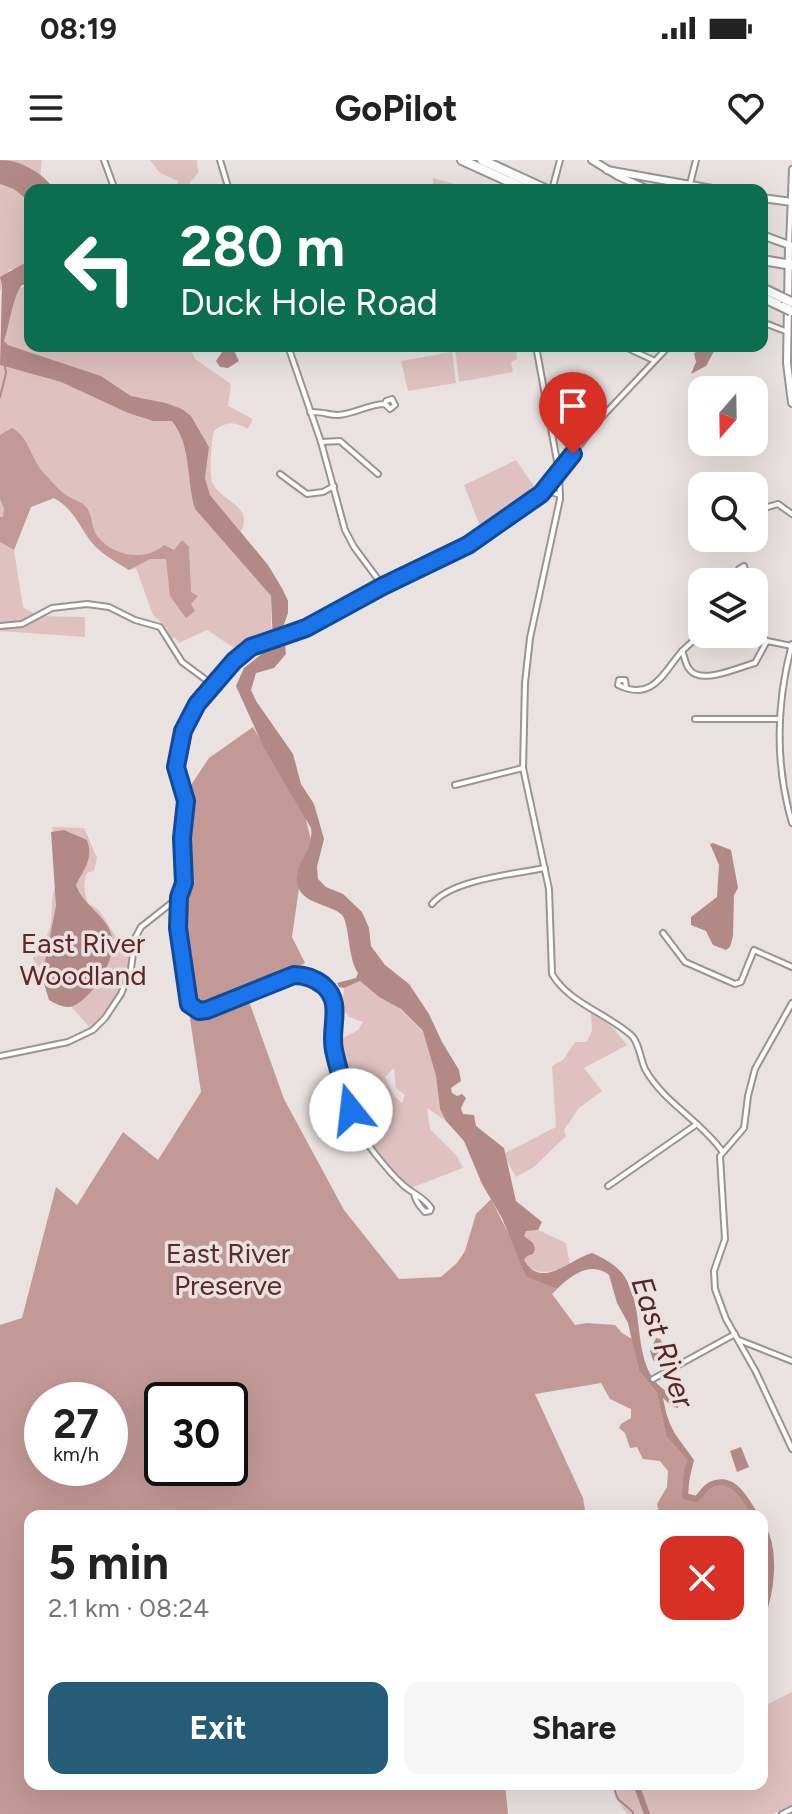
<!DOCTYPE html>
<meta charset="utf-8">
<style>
:root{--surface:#fff;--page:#f6f6f6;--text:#222;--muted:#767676;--accent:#255c77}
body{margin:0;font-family:Figtree,sans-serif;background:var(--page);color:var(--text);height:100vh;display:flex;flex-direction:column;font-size:30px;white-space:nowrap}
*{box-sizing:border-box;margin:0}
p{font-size:26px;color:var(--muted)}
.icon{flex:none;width:44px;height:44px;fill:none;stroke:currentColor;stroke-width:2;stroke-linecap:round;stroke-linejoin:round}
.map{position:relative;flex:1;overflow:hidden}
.panel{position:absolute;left:24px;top:1350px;width:744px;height:280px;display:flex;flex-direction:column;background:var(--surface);border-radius:16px;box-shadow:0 8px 32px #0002}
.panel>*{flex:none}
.banner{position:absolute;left:24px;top:24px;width:744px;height:168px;border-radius:16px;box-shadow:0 8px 32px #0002;background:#0b6e4f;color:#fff;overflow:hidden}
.needle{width:52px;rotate:200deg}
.buttons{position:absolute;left:688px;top:216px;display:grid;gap:16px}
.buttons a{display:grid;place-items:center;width:80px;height:80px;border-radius:16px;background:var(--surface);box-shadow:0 8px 32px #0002;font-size:40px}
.speed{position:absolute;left:24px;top:1222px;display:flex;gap:16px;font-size:40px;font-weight:700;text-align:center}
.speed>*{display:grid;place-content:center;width:104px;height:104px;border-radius:50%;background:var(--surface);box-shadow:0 8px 32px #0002;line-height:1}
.speed small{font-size:20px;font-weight:400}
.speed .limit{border:4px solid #111;border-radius:12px;background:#fff;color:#111}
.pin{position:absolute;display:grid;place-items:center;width:68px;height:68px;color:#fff;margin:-82px -34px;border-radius:50% 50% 50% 0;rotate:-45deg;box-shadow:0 0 8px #0007}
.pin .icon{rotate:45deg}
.me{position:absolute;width:88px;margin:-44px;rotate:344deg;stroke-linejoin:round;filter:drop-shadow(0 0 6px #0008)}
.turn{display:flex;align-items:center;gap:28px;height:168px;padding:0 24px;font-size:36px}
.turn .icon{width:104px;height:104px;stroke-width:2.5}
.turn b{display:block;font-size:56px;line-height:68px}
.round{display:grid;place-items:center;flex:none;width:84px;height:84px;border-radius:16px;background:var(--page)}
.headline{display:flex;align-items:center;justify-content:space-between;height:136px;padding:0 24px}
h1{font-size:48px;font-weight:700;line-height:60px}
.cta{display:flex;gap:16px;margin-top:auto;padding:16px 24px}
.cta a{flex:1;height:92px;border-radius:16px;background:var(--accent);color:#fff;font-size:32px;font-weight:700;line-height:92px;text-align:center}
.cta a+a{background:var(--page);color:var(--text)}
.status{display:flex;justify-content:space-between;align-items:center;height:56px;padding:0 40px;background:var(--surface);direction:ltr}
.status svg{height:22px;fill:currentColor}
header{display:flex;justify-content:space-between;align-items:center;height:104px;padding:0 24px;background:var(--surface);font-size:36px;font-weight:700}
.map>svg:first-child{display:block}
.green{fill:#dfc2c0;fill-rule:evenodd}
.forest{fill:#c29996;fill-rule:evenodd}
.water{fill:#b28987}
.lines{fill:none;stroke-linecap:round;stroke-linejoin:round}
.stream{stroke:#b28987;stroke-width:2}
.river{stroke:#b28987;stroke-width:6}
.minor-casing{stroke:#9b9494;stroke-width:8}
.major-casing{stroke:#9b9494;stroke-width:10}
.highway-casing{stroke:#9b9494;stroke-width:12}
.minor{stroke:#fff;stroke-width:4}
.major{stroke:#fff;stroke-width:6}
.highway{stroke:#fff;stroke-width:8}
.highway-bridge-casing{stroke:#9b9494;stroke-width:12;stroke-linecap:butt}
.highway-bridge{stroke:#fff;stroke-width:8}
.route-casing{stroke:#114b97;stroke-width:20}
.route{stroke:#1a73e8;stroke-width:14}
.labels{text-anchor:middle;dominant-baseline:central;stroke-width:7;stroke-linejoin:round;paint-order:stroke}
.park-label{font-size:28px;fill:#5f2828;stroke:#e9e2e1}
.water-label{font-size:30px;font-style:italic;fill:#5a2424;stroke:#e9e2e1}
</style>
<div class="status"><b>08:19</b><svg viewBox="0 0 49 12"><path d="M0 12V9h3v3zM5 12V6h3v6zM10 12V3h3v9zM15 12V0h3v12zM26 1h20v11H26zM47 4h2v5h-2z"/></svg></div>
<header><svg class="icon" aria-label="menu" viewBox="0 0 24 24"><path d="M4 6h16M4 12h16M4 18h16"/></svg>GoPilot<svg class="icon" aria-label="heart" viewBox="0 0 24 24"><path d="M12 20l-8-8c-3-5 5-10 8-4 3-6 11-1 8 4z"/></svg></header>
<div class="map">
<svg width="792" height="1654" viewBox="0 0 792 1654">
<rect width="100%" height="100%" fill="#e9e2e1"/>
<g class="green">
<path d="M0,0H42L40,18L30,30V106L9,110L0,131Z"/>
<path d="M150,0H197L198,13L191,21L188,30H176L178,21L160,13Z"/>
<path d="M433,18L477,30H433Z"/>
<path d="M29,124L30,186H189L195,199L231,224L228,246L253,259L248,269C235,262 226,261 214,271C211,280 209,314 212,322C221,343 254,344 241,372L210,335L205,318L209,287L191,256L182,249L166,243L131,236L101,216L8,185L4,181L18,129Z"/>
<path d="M455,186H519L516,187L517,199L511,202L513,212L459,222Z"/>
<path d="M452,192L456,223L408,231L401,201Z"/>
<path d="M0,205L61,222L128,253L153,261H172C192,287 186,320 195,349L271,436V466L274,476L250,481L236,489L207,470L179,483L175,477L169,480L164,473L168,469L153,455L136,408L129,410C115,401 97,392 87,377C77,361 71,348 54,338L31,347L14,390L23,447L38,456L85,457V477L0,471Z"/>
<path d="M516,300L536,329L481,369L464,325Z"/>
<path d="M52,667L84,668L97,698L94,711L87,713C83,724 84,732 88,743L99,750L118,780L135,778C127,813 120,844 91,869L50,822L43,808L36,805L33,798C50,773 52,770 52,741C52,735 55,729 56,723C59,704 55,685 52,667Z"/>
<path d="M360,821L379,837L396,845L424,873L436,916L440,949L446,961L427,948L430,969L457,996L463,1008L408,1029L392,1014L355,965L333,887H342L343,878L358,870L363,862L349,857L342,849L344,828ZM394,908L396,928L405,935L402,943L395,937L385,917Z"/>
<path d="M591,853L611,866L627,885L584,908L602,931L579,948L564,970L566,976L534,1007L516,1017L503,994L556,967L552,906L563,900L575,882H587L592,870Z"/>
<path d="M538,1070L566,1083L570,1105C554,1112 536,1118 524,1101L527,1096L523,1076L525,1071Z"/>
<path d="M792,1532V1646L772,1654H627L615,1637L614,1629L632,1628L634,1624H762V1547Z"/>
</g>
<g class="forest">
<path d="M12,268C29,276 31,300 44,313C51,321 62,334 71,338C77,341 82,342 87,348C93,356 91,369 98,377C113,396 145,402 164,385L174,390L182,380L189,387L191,432L198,436L191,444L195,451L186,458L170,436L166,399H150L129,410C115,401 97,392 88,377C77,361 72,348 54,338L31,347L14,390L0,382V357H3L4,348L0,339V275Z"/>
<path d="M253,567L305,656L311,680L297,715L299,728L292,777L305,803L246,833L284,939L344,1050L399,1119L441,1117L457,1103L465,1091L476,1054L491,1039L512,1081L526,1117L557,1129L552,1134L575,1165L587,1163L615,1165L622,1173L632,1179L639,1211L657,1233L666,1276L687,1300L683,1312L686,1318L685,1336L696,1339C702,1335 703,1329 710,1325C734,1314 745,1339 756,1356H660L657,1344L667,1327L668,1311L660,1301L643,1299L637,1287L630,1288L625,1273L619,1268L621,1264L631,1258V1249L610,1239L601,1223L535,1234L583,1338L586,1356H30V1624H505L508,1654H0V1165L22,1158L56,1027L77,1045L123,972L158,1000L201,932L181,799L179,737L184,723L182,678L185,634L209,598ZM42,1240H110V1308H42ZM162,1240H230V1308H162Z"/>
<path d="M762,1366L768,1376L770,1418L762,1419Z"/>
</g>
<g class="water">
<path d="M0,0C21,0 43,13 55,30H30V42L14,29L0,24Z"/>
<path d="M23,104L30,106V124L22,125C14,133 9,167 4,181L8,185L101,216L131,236L166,243L182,249L191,256L209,287L205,318L210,335L268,405L283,430L288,441V453L283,467L286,494L274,508L256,513L251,530L256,541L293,594L301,624L314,644L324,679L317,707L318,719L326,727L343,734L362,752L369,768L371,786L385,805L409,824L429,854L442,882L459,910L461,921L451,928L452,933L457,936L462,934L466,938L461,948L463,954L474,955L476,966L504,988L516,1041L542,1062L538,1070L526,1071L524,1076L533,1083L535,1089L533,1094L527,1096L524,1100C542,1131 571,1098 592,1093C605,1099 619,1106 626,1119C649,1158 626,1220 681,1238L678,1248L673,1247L663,1238C669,1271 676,1274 694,1300L689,1321L683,1312L687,1300L666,1276L657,1233L639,1211L628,1163L617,1143L609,1115C591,1100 570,1116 557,1129L526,1117L502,1058L482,1024L464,981L446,961L440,949L436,916L423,871L401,849L379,837L360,821L344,828L339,827L337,823L356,818L358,813C347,797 350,761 341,754C325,742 295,744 297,716C299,699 314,686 311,668L263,586L236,526L244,508L273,485L271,436L195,349C186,320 192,287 172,261H153L128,253L61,222L0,205L2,124L0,117Z"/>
<path d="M222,186H232L239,201L228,208L220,207L216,201L222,192Z"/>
<path d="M708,186H717L706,206L691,214L696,202L694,193Z"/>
<path d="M64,670L87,680C94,699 84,709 76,725C83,746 107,755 112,777C118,797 92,839 73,846C65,849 56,844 49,840L42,817L56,746L51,672Z"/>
<path d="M713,683L731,690L738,728L734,735L733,776L730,787L726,790L713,785L706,771L691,765V757L717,737L719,705L710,684Z"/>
<path d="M656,1178L660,1179L670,1194L663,1207L653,1200L650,1191Z"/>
<path d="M741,1287L749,1307L737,1312L730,1291Z"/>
</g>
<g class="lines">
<g class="stream">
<path d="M0,237L6,213L5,207"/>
<path d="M617,1624L615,1631L618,1639L633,1652V1654"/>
</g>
<g class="river">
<path d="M687,1311L685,1336L696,1339C702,1335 703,1329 710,1325C734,1314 745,1339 756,1356"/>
<path d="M762,1366C777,1390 771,1432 762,1457"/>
<path d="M636,1624L647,1654"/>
</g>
<g class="minor-casing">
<g id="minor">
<path d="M104,0L115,30"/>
<path d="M220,0L229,30"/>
<path d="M690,24L696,0"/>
<path d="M552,30L560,0"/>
<path d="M789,85L792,9"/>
<path d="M762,162L788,172"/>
<path d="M288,186L321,282L345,370L354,387L383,426"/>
<path d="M536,186L559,312L560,339L530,478L525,523L523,608L549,729L552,814C569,843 606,853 631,875C639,882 640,898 645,909C664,943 700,960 722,991"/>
<path d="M623,186L653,200"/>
<path d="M310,252C320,251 329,255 338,255C354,254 369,244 385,244L390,249L395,245L392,239L386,241L385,244"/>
<path d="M321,282L340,281L378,314"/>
<path d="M280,314L307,334L323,332L334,326"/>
<path d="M545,330L560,335"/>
<path d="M754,351L778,344L792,354"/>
<path d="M739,422L742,412L739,409L744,406L745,410L742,412"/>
<path d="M0,466L22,464L52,448L87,444L109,447L135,460L160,467L182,502L213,525"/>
<path d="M754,471L767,481L792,486"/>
<path d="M702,473L682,491C685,497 685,505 690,510C702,525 739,507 755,503L767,481"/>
<path d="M792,484C776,544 775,604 792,663"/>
<path d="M626,527L625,520H619L618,525C653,542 663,513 682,491"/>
<path d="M695,559H780"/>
<path d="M455,625L523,608"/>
<path d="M179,737C182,764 175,828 194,848L207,850C237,836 322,787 334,843C337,856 332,867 333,880C334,902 346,941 355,962C362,980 389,1012 403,1025C413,1034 424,1037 431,1048L430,1051L425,1052C419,1046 415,1041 414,1033"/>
<path d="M432,744C451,720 514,714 545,708"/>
<path d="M663,773L685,802L735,824L741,822L754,790L792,807"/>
<path d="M792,843L755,909L748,936L744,968L720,996L725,1079L714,1111L715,1129L726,1159L756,1212L792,1289"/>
<path d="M0,896L68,882L93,870L105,858L121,834L131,809L135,778L141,767L179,737L184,723L182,678L186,641L176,607L181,580L197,544L234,501L251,487L306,468L383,426L468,385L536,338L551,322L600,259L669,186"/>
<path d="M608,1026L697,964"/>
<path d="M739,1180L792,1201"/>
<path d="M653,1219L735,1174"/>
<path d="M782,1654L792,1649"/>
</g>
</g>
<g class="major-casing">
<g id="major">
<path d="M592,0L618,16L649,30"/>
<path d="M607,10L718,30"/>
<path d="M762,38L792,42"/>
<path d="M762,75L792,86"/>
<path d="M789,85L787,203L792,243"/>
</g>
</g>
<g class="highway-casing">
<g id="highway">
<path d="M462,0L528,30"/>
<path d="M482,0L547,30"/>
<path d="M762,100L792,105"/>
<path d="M762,128L783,138"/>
<path d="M762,137L783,147"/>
</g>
</g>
<use href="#minor" class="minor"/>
<use href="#major" class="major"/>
<use href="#highway" class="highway"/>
<g class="highway-bridge-casing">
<g id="highway-bridge">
<path d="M783,138L791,142"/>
<path d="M783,147L791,151"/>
</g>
</g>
<use href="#highway-bridge" class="highway-bridge"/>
</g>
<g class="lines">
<g class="route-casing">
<path id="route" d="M351,950C345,930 338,910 334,890C329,867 344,843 323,825C314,818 305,815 294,815L207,850L199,851L189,844L178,768L179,737L184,723L182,678L186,641L176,607L183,571L197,544L234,501L251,487L306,468L383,426L468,385L541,334L573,294"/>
</g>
<use href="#route" class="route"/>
</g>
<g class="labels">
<g class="park-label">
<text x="83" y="783">East River<tspan x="83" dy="32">Woodland</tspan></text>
<text x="228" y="1093">East River<tspan x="228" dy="32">Preserve</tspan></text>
</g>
<g class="water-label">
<text transform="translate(663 1182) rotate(71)">East River</text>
</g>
</g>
</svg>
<div class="buttons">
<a><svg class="needle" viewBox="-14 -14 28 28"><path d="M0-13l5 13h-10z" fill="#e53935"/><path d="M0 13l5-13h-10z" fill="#767676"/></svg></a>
<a><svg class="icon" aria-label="search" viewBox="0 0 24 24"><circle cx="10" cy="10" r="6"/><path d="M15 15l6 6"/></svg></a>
<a><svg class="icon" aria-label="layers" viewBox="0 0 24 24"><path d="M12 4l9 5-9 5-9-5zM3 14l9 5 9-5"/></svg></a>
</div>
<div class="speed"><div>27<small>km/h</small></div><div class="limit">30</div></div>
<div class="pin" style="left:573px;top:294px;background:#d93025"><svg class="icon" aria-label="arrive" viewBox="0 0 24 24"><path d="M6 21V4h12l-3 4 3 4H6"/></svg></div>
<svg class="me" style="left:351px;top:950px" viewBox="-20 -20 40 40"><circle r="19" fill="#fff"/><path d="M0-13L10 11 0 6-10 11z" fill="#1a73e8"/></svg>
<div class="banner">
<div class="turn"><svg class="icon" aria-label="left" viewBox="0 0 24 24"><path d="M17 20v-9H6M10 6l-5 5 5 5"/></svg><div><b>280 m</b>Duck Hole Road</div></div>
</div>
<section class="panel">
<div class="headline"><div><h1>5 min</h1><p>2.1 km · 08:24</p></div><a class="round" style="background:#d93025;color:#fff"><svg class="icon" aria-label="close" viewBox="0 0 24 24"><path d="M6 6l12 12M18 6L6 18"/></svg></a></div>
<div class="cta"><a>Exit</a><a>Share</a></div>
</section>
</div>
